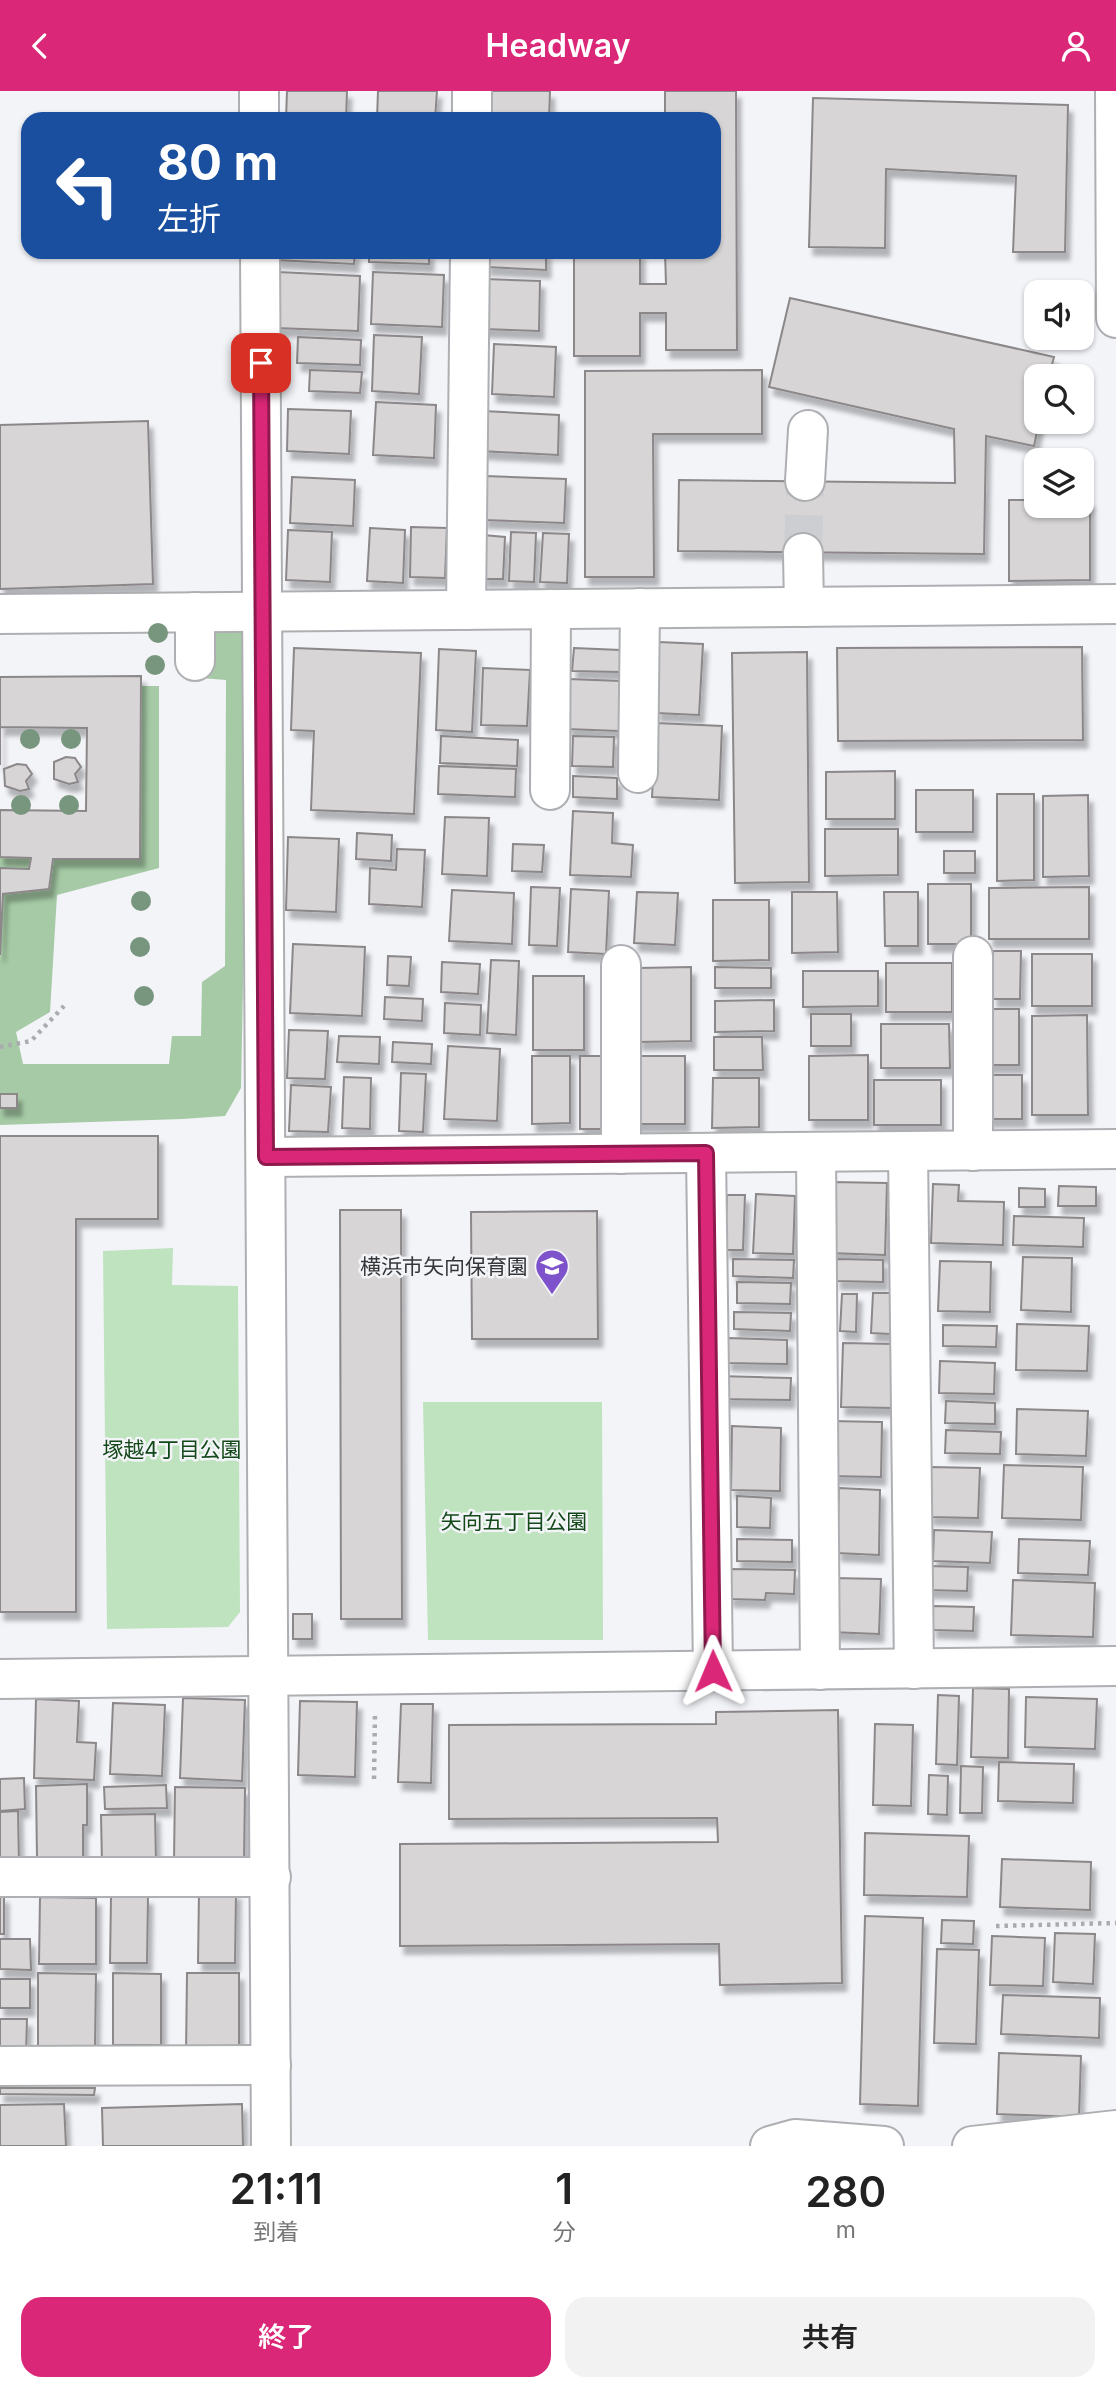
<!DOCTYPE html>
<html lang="ja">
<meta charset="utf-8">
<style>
:root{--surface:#fff;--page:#f2f2f2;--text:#222;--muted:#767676;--accent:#db2777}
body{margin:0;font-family:Inter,"Noto Sans JP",sans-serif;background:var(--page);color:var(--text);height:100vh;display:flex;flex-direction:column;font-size:26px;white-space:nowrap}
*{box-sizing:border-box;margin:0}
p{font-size:23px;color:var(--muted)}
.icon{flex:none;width:38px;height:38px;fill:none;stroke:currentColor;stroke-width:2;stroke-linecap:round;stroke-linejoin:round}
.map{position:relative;height:2055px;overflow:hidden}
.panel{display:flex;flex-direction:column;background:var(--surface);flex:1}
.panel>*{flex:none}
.top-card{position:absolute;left:21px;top:21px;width:700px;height:147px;border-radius:21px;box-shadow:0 2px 5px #0004;background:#1a4fa0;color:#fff;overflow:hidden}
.tools{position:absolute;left:1024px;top:189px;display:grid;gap:14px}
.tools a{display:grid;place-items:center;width:70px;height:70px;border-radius:14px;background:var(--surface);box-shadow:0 2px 5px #0004;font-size:35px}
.pin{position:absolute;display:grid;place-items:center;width:60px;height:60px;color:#fff;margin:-30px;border-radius:14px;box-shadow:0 4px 10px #0006}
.me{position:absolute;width:77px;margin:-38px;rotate:359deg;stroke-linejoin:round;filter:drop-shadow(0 0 5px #0008)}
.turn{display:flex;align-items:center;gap:24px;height:147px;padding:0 21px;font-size:32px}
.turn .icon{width:91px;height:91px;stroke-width:2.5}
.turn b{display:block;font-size:49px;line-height:60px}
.eta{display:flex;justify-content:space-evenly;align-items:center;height:119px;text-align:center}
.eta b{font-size:42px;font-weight:600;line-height:49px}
.button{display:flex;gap:14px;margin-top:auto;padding:14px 21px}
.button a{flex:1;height:80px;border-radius:21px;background:var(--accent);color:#fff;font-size:28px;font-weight:600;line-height:80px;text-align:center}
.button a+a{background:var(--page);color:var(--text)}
header{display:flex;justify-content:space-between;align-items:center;height:91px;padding:0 21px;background:var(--accent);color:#fff;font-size:32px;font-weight:600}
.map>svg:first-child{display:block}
.green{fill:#bee3be}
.forest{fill:#a5caa5}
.building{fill:#d8d5d7;stroke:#8c888a;stroke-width:2;filter:url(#shadow)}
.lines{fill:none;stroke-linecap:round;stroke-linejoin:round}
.minor-tunnel{stroke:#cdced2;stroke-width:38;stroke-dasharray:38 19;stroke-linecap:butt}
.minor-casing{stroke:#aeafb2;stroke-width:42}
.path{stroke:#aaabae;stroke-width:4.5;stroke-dasharray:3.5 5;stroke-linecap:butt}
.minor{stroke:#fff;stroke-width:38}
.tree{fill:#78957d}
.route-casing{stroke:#8e194d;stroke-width:18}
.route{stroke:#db2777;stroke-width:12}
.labels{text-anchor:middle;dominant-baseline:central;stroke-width:5;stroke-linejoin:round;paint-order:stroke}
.poi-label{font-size:21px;fill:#363638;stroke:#f3f4f8;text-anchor:end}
.park-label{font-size:21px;fill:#134819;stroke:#f3f4f8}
</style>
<header><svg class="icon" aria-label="back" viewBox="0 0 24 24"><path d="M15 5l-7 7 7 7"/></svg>Headway<svg class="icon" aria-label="person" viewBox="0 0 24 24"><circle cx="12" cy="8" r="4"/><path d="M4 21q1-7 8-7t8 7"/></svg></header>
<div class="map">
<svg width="1116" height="2055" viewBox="0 0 1116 2055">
<defs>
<filter id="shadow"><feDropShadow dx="4.5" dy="8" stdDeviation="2" flood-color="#0004"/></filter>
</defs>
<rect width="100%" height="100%" fill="#f3f4f8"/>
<g class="green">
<path d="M173,1157L172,1194L238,1195L240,1521L228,1536L107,1538L103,1160Z"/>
<path d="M423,1311H602L603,1549H428Z"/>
</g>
<g class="forest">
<path d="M201,534L250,537L241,997L225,1025L182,1028L0,1034V870L3,803L49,797L53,768H140L142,595H159V777L57,804L50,921L16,941L23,973H169L172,945H201L202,891L225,875L226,589L201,587Z"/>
<path d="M0,766L31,767L29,778L0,777Z"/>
</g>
<g class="building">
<path d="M287,0H347L346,28H286Z"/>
<path d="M378,0H437L435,28H377Z"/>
<path d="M485,0H550L549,28H484Z"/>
<path d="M665,0H736L737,259H666V222H640V265H574V161H640V193H666L665,161H714V28H665Z"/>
<path d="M813,7L1068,14L1065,161H1013L1016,85L886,78L885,157L809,156Z"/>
<path d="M275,161H355L354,173L275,169Z"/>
<path d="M369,161H429V173L369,171Z"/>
<path d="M487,161H546V179L486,176Z"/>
<path d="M278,181L360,185L358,240L275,237Z"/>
<path d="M373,181L444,184L442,236L371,233Z"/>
<path d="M485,188L540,190L539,240L482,238Z"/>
<path d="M790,207L1054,266L1049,285H1036V331H1039L1034,355L986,345L984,463L678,460L679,389L955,392L954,338L769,296Z"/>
<path d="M374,244L422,246L419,303L372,300Z"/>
<path d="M298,246L361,249L360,274L297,272Z"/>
<path d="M494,253L556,256L554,306L492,303Z"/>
<path d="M310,279L362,281L360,302L309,300Z"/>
<path d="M762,279V343H653L654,486H585V280Z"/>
<path d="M376,311L436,314L434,367L373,364Z"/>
<path d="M288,318L351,320L349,363L287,360Z"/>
<path d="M483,320L559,324L558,364L481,360Z"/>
<path d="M148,330L153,493L0,498V334Z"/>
<path d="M485,385L566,388L564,432L483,429Z"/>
<path d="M292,386L355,389L353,435L290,432Z"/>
<path d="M1009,409H1036V415H1082V409H1090V489L1009,490Z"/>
<path d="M411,436L447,437L445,487L410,486Z"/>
<path d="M370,437L405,439L403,492L367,490Z"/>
<path d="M288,439L332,441L330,491L286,489Z"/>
<path d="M511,441L536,442L534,491L509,490Z"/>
<path d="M543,442L569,443L567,492L540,491Z"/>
<path d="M483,444L505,446L503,488H482Z"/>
<path d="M659,551L703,553L699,624L656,622Z"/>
<path d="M1082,556L1083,649L838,650L837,557Z"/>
<path d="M294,557L421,562L414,723L311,719L314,640L291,639Z"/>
<path d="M574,557L620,559V581L572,580Z"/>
<path d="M439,558L476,560L472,641L436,639Z"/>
<path d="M807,561L809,791L735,792L732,562Z"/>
<path d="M483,577L530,579L527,635L481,634Z"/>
<path d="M141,585L140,768H53L49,798L3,803L0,864V777L29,778L31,767L0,766V719L86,720L87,637L0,636V674V586Z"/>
<path d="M568,588L621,590L619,640L567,638Z"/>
<path d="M656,632L722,635L719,709L652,706Z"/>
<path d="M441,645L518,649L517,675L440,672Z"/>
<path d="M573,645L614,646L613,676L572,675Z"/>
<path d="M66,666L75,667L81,676L75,683L78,691L69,693L54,688V671Z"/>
<path d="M17,673L26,674L32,683L26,690L29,698L20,700L5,695L4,678Z"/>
<path d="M439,675L516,678L515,706L438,703Z"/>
<path d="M895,680V728H826V681Z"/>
<path d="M573,685L617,687V708L573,706Z"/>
<rect x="916" y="699" width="57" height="42"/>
<path d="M997,703H1034V789L997,790Z"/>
<path d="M1088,704L1089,785L1043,786V705Z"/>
<path d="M573,720L613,722L612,752L633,754L631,786L570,784Z"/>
<path d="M445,726L489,727L487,785L442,783Z"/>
<path d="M825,738H898V784L825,785Z"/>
<path d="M357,742L392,744L391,770L356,768Z"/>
<path d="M288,746L339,748L336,821L286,819Z"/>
<path d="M513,753L544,754L542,781L512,780Z"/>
<path d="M397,758L425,759L422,816L369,813L370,777L396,779Z"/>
<rect x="944" y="760" width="31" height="22"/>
<rect x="928" y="793" width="43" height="60"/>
<path d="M531,796L560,797L557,855L529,854Z"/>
<path d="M1089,796V848H989V797Z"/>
<path d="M571,798L609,800L606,863L568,861Z"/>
<path d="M452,799L514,802L512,853L449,850Z"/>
<path d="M637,801L678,802L675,854L634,852Z"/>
<path d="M792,801H837L838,861L792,862Z"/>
<path d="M884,801H918V855H885Z"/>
<path d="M713,809H769V869L713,870Z"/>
<path d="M293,853L365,856L362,925L290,922Z"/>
<path d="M993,860H1021L1020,908H993Z"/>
<rect x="1032" y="863" width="60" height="52"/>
<path d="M388,865L411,866L409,895L387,894Z"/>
<path d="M491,869L519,870L516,944L487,942Z"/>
<path d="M442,871L480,873L478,903L441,901Z"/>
<rect x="886" y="872" width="66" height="49"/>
<path d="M691,876V950L638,951V877Z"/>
<path d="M715,876L771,877V897H715Z"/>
<path d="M803,880H878V915L803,916Z"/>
<rect x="533" y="885" width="51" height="74"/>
<path d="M385,906L423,908L422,930L384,928Z"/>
<path d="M774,909V940L715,941V910Z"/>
<path d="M445,912L481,914L480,944L444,942Z"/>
<rect x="986" y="918" width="33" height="56"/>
<rect x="811" y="923" width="40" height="32"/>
<path d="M1087,924L1088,1024H1032V925Z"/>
<path d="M881,933H949L950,977H881Z"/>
<path d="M289,939L328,940L325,988L287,987Z"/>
<path d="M339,945L380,946L379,973L337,971Z"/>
<path d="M714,946H762L763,979H714Z"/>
<path d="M393,951L432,953L431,973L392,971Z"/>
<path d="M448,955L500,958L497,1030L444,1028Z"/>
<path d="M868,964V1029H809V965Z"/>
<path d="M532,965H570V1032L532,1033Z"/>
<rect x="580" y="965" width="27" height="73"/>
<rect x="632" y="965" width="53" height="68"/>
<path d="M401,982L426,983L423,1041L399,1040Z"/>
<path d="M988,984H1022V1028H987Z"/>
<path d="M344,986L371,987L370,1038L342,1037Z"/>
<path d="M713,987H759V1036L712,1037Z"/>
<rect x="874" y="989" width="67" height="45"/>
<path d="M291,994L331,996L328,1041L289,1040Z"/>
<rect x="0" y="1003" width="17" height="14"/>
<path d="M0,1045H158V1128H76V1521H0Z"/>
<path d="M831,1091L887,1092L885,1164L829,1162Z"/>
<path d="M933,1093L959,1094L958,1110L1004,1111L1003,1154L931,1152Z"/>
<path d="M1059,1095L1096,1096V1115H1058Z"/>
<path d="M1019,1097L1045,1098V1116H1019Z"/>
<path d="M756,1103L795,1105L793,1163L753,1162Z"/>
<path d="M727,1104H745L743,1159H725Z"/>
<path d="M340,1119H401L402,1528H341Z"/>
<path d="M597,1120L598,1248H472L471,1121Z"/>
<path d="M1014,1125L1084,1127L1083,1156L1013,1154Z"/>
<path d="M1023,1166L1072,1167L1071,1221L1021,1219Z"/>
<path d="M733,1168L794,1169L793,1187L733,1185Z"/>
<path d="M837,1168L883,1169V1191L836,1190Z"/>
<path d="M940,1170L991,1171L990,1221L938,1220Z"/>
<path d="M737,1191L791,1192L790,1213L737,1212Z"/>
<path d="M873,1202H891L890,1243L871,1242Z"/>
<path d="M842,1203H857L856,1241L840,1240Z"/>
<path d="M734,1221L791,1222L790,1240L734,1238Z"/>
<path d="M1017,1233L1089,1235L1087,1280L1016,1279Z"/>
<path d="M943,1234L997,1235L996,1256L943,1255Z"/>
<path d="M727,1247L787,1249V1273L727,1272Z"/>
<path d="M843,1252L894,1253L893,1317L841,1316Z"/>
<path d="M940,1270L995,1272L994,1303L939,1302Z"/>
<path d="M717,1285L791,1287L790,1309L716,1308Z"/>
<path d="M946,1310L995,1312V1333L945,1332Z"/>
<path d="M1017,1318L1088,1320L1086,1365L1016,1363Z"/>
<path d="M830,1330L882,1331L881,1386L828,1385Z"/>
<path d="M732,1335L781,1337L780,1400L731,1399Z"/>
<path d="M946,1339L1001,1341L1000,1363L945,1362Z"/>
<path d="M1004,1374L1083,1376L1081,1429L1002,1427Z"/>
<path d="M930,1376L980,1377L978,1427L929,1426Z"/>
<path d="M839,1397L880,1399L879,1464L837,1462Z"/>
<path d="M737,1405L771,1407L770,1437L737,1436Z"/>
<path d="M934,1439L992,1441L990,1472L933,1470Z"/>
<path d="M737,1448L792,1449V1471L737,1470Z"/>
<path d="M1019,1448L1090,1450L1088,1484L1018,1482Z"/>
<path d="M926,1475L968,1476L967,1500L926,1499Z"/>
<path d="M729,1478L795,1479L794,1503L766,1502L765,1509L729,1508Z"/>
<path d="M832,1487L881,1488L879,1543L830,1541Z"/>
<path d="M1013,1489L1095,1492L1093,1546L1011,1544Z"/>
<path d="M933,1515L974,1516L973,1540L932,1539Z"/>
<rect x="293" y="1523" width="19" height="25"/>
<path d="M973,1597L1009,1598L1008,1667L971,1666Z"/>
<path d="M938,1604L959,1605L957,1674L936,1673Z"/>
<path d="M1026,1606L1097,1608L1095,1658L1025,1656Z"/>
<path d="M183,1607L245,1609L242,1690L180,1687Z"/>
<path d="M36,1608L79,1610L77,1651L96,1652L94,1689L34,1687Z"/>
<path d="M300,1610L357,1611L355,1686L298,1684Z"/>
<path d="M113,1612L165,1614L162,1685L110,1683Z"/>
<path d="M401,1613H433L431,1692L398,1691Z"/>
<path d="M838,1619L842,1892L720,1894L719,1853L400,1855V1753L718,1751L717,1727L449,1728V1634L716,1633V1621Z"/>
<path d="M875,1633L913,1634L911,1715L873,1714Z"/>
<path d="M999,1671L1074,1673L1073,1712L998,1710Z"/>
<path d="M961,1675L983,1676L982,1722H960Z"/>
<path d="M929,1684L948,1685L947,1724L928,1723Z"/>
<path d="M24,1687L25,1718L0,1720V1688Z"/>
<path d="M87,1693V1734H83V1766L37,1767L36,1695Z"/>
<path d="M166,1694L167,1717L105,1718L104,1696Z"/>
<path d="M175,1696L245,1697L244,1771L174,1770Z"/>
<path d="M18,1720L19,1775H0V1721Z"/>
<path d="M155,1723L156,1772L102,1773L101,1724Z"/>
<path d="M865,1742L969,1745L967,1806L864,1804Z"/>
<path d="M1002,1768L1091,1771L1090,1819L1000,1816Z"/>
<path d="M199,1801H236L235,1872H198Z"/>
<path d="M0,1804L4,1805V1843H0Z"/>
<path d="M40,1806L96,1807V1873H39Z"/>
<path d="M111,1806H148L147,1872H110Z"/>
<path d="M865,1825L923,1827L918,2015L860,2013Z"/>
<path d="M942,1829L974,1830L973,1853L941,1852Z"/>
<path d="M1055,1842L1095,1843L1093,1893L1053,1891Z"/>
<path d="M992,1845L1045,1847L1043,1895L990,1894Z"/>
<path d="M0,1848H30L31,1879L0,1878Z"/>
<path d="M937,1858L979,1859L976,1953L934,1952Z"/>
<path d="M38,1882L96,1883L95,1956L38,1955Z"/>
<path d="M113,1882L161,1883V1954H113Z"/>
<path d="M187,1882H239V1964H186Z"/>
<rect x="0" y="1888" width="30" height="29"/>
<path d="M1003,1904L1100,1907L1099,1947L1001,1943Z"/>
<path d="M0,1928H27L26,1962L0,1961Z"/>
<path d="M999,1962L1081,1965L1079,2026L997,2023Z"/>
<path d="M0,1997H95L94,2004L0,2003Z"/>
<path d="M64,2013L66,2055H0V2014Z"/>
<path d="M242,2013L243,2055H103L102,2017Z"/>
</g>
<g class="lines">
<path class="minor-tunnel" d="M803,462L805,390"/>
<g class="minor-casing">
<g id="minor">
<path d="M259,0V28"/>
<path d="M1115,0L1116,227"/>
<path d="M472,28V0"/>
<path d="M260,161L271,2055"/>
<path d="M805,390L808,339"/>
<path d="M803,462L804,516"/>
<path d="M466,519L470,161"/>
<path d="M195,521V570"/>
<path d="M0,523L1116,513"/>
<path d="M638,682L640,517"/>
<path d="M550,699L551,518"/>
<path d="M973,865V1060"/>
<path d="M908,1060L914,1578"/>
<path d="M816,1061L820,1579"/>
<path d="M706,1062L713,1580"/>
<path d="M621,1063V874"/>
<path d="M266,1066L1116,1058"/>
<path d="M0,1588L1116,1575"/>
<path d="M0,1786H271"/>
<path d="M0,1975L271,1974"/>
<path d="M770,2055L795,2048L884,2055"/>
<path d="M972,2055L1116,2039"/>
</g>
</g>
<g class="path">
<path d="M0,956L31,950L64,915"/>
<path d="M374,1688L375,1622"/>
<path d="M996,1835L1116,1832"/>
</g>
<use href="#minor" class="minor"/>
</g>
<g class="tree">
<circle cx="158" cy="542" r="10"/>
<circle cx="155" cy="574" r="10"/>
<circle cx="30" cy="648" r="10"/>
<circle cx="71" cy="648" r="10"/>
<circle cx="21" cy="714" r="10"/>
<circle cx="69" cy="714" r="10"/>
<circle cx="141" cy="810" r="10"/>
<circle cx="140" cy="856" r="10"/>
<circle cx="144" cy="905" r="10"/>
</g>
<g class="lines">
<g class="route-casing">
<path id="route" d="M261,272L266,1066L706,1062L713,1580"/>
</g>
<use href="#route" class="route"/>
</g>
<defs>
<g id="school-pin" transform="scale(1.75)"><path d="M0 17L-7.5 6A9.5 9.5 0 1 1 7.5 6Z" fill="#7d52cb" stroke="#f3f4f8"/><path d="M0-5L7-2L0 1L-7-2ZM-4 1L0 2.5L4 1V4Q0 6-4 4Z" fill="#fff"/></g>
</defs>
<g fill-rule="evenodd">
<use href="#school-pin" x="552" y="1175"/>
</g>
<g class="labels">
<g class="poi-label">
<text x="528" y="1175">横浜市矢向保育園</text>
</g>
<g class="park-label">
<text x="172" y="1358">塚越4丁目公園</text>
<text x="514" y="1430">矢向五丁目公園</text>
</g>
</g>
</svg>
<div class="tools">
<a><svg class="icon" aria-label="sound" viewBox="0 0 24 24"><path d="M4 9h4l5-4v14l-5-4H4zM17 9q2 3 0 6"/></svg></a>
<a><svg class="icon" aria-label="search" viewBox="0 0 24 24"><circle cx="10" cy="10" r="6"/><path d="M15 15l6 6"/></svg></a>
<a><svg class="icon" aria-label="layers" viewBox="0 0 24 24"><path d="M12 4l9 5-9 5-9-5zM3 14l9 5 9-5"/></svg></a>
</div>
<div class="pin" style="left:261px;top:272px;background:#d93025"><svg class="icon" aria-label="arrive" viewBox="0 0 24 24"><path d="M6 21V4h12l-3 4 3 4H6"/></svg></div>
<svg class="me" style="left:713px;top:1580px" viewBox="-20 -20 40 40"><path d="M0-17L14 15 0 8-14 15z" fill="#db2777" stroke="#fff" stroke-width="4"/></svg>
<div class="top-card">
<div class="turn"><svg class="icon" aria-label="left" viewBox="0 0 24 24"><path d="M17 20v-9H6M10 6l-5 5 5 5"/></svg><div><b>80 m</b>左折</div></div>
</div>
</div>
<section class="panel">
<div class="eta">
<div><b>21:11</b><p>到着</p></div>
<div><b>1</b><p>分</p></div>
<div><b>280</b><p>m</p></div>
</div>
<div class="button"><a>終了</a><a>共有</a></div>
</section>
